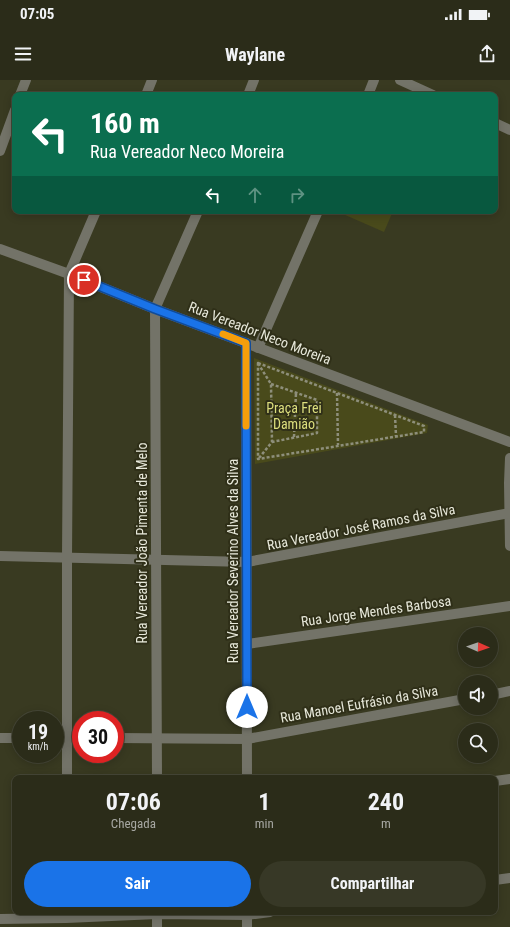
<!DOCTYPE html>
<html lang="pt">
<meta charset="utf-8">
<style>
:root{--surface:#2b2c19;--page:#373826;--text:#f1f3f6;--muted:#a6a7a2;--line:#474838;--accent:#1a73e8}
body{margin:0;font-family:"Roboto Condensed",sans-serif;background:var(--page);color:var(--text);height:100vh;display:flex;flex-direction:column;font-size:15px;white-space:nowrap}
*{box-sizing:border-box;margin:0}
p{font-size:13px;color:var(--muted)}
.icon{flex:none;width:22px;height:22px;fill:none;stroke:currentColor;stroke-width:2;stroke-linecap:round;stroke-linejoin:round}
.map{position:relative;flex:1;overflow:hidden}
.sheet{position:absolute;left:12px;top:695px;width:486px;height:140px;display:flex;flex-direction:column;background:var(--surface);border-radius:8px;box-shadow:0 2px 10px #0003,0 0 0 1px var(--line)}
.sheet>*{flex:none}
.hud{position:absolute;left:12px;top:12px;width:486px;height:122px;border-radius:8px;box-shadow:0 2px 10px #0003,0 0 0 1px var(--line);background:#0b6e4f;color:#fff;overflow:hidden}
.needle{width:26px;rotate:92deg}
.controls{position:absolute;left:458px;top:547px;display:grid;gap:8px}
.controls a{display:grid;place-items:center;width:40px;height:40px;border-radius:50%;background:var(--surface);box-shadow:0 2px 10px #0003,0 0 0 1px var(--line);font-size:20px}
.speed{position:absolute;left:12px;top:631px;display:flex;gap:8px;font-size:20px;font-weight:700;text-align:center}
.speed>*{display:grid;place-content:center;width:52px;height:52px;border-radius:50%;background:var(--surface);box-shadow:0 2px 10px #0003,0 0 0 1px var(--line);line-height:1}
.speed small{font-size:10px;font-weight:400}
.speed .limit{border:6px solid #d22;background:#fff;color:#111}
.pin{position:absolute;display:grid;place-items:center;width:34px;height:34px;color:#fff;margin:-17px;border:2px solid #fff;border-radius:50%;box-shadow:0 1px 4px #0007}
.me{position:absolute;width:44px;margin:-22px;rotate:0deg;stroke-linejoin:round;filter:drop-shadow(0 0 3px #0008)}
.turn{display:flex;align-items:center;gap:14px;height:84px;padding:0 12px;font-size:18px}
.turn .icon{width:52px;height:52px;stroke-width:2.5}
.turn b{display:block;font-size:28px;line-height:34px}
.lanes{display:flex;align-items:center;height:38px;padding:0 12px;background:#0003;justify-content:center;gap:20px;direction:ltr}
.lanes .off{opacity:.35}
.eta{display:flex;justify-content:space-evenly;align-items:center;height:68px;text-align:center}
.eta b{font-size:24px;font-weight:700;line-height:28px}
.action{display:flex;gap:8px;margin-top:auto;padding:8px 12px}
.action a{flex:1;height:46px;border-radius:24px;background:var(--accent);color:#fff;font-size:16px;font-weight:700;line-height:46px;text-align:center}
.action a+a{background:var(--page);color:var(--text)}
.status{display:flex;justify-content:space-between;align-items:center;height:28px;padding:0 20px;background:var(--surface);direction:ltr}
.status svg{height:11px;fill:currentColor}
header{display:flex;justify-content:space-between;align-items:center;height:52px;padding:0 12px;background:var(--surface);font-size:18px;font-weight:700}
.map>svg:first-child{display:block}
.green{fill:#494a1b}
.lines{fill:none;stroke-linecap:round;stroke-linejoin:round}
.path{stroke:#8e8f7b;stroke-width:2.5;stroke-dasharray:3 2;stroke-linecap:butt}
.minor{stroke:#737368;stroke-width:10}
.route-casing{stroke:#114b97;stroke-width:10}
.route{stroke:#1a73e8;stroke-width:7}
.slow{stroke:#f59e0b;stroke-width:7}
.labels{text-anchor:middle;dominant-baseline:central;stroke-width:4;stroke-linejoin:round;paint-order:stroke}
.street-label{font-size:14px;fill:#e7e8da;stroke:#2f2f18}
.park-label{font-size:14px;fill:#dcde7d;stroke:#2f2f18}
</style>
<div class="status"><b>07:05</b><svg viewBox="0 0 49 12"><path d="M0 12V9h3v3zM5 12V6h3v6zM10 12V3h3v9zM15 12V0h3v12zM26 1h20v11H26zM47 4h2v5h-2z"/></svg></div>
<header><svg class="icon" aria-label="menu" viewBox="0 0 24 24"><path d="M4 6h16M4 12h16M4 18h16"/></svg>Waylane<svg class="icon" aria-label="share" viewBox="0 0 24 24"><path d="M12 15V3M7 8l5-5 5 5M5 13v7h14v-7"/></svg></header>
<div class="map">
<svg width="510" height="847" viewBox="0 0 510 847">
<rect width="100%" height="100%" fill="#393a21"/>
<g class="green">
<path d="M345,131H393L384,152L343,134Z"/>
<path d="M254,278L428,345L427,353L255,384Z"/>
</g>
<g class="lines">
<g class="path">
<path d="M258,283L424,346V352L258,379Z"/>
<path d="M271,304L317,320V353L272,362"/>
<path d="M337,313L338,365"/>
<path d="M395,335L396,356"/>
<path d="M294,357L296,313"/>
<path d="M259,378L272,362L271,304L259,285"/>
</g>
<g class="minor">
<path d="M400,0L433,15"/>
<path d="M20,15L26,0"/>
<path d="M146,15L152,0"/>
<path d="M248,15L254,0"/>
<path d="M368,15L374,0"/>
<path d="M495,43L510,50"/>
<path d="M0,71L15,30"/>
<path d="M0,169L69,194L155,229L510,362"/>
<path d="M246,263L247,698"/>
<path d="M258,268L318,131"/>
<path d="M510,378L509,403L510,466"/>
<path d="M0,476L247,482L510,433"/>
<path d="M247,564L510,526"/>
<path d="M491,615L510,611"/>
<path d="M0,658H21"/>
<path d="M55,658H81"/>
<path d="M115,658L247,659L465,619"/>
<path d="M67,698V478L69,194L96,131"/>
<path d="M157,698L155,229L198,131"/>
<path d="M495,701L510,699"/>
<path d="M495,800L510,798"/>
<path d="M157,832V847"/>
<path d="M247,832V847"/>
<path d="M0,839L66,838L157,834L247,835L270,832"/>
</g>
</g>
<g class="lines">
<g class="route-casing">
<path id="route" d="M84,200L155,229L246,263L247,627"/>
</g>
<use href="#route" class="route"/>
<path class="slow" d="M223,254L246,263V346"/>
</g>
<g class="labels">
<g class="street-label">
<text transform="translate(260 253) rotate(21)">Rua Vereador Neco Moreira</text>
<text transform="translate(361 447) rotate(-11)">Rua Vereador José Ramos da Silva</text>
<text transform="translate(142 463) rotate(-90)">Rua Vereador João Pimenta de Melo</text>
<text transform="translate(233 481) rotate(-90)">Rua Vereador Severino Alves da Silva</text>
<text transform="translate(376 531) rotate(-8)">Rua Jorge Mendes Barbosa</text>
<text transform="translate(359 624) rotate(-10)">Rua Manoel Eufrásio da Silva</text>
</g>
<g class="park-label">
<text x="294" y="328">Praça Frei<tspan x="294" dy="16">Damião</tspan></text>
</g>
</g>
</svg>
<div class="controls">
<a><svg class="needle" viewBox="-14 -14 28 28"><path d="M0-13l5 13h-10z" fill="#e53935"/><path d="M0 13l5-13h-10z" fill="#a6a7a2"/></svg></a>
<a><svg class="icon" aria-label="sound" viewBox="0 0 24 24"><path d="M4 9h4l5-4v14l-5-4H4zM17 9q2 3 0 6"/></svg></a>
<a><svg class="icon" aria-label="search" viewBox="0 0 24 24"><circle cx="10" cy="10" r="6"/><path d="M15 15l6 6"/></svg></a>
</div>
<div class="speed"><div>19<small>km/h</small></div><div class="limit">30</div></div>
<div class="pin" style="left:84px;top:200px;background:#d93025"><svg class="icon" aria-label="arrive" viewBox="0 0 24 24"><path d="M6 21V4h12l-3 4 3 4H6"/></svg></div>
<svg class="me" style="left:247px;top:627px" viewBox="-20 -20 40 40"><circle r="19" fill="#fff"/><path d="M0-13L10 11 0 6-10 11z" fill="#1a73e8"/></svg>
<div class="hud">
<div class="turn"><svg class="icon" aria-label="left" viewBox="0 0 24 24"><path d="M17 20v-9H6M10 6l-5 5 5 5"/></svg><div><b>160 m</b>Rua Vereador Neco Moreira</div></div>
<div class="lanes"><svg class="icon" aria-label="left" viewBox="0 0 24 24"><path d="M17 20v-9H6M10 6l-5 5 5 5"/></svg><svg class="icon off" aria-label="ahead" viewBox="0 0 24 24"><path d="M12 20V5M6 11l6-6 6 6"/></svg><svg class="icon off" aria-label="right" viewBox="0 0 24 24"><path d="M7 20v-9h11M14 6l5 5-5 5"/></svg></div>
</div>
<section class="sheet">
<div class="eta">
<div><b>07:06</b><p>Chegada</p></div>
<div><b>1</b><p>min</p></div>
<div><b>240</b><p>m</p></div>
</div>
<div class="action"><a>Sair</a><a>Compartilhar</a></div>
</section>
</div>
